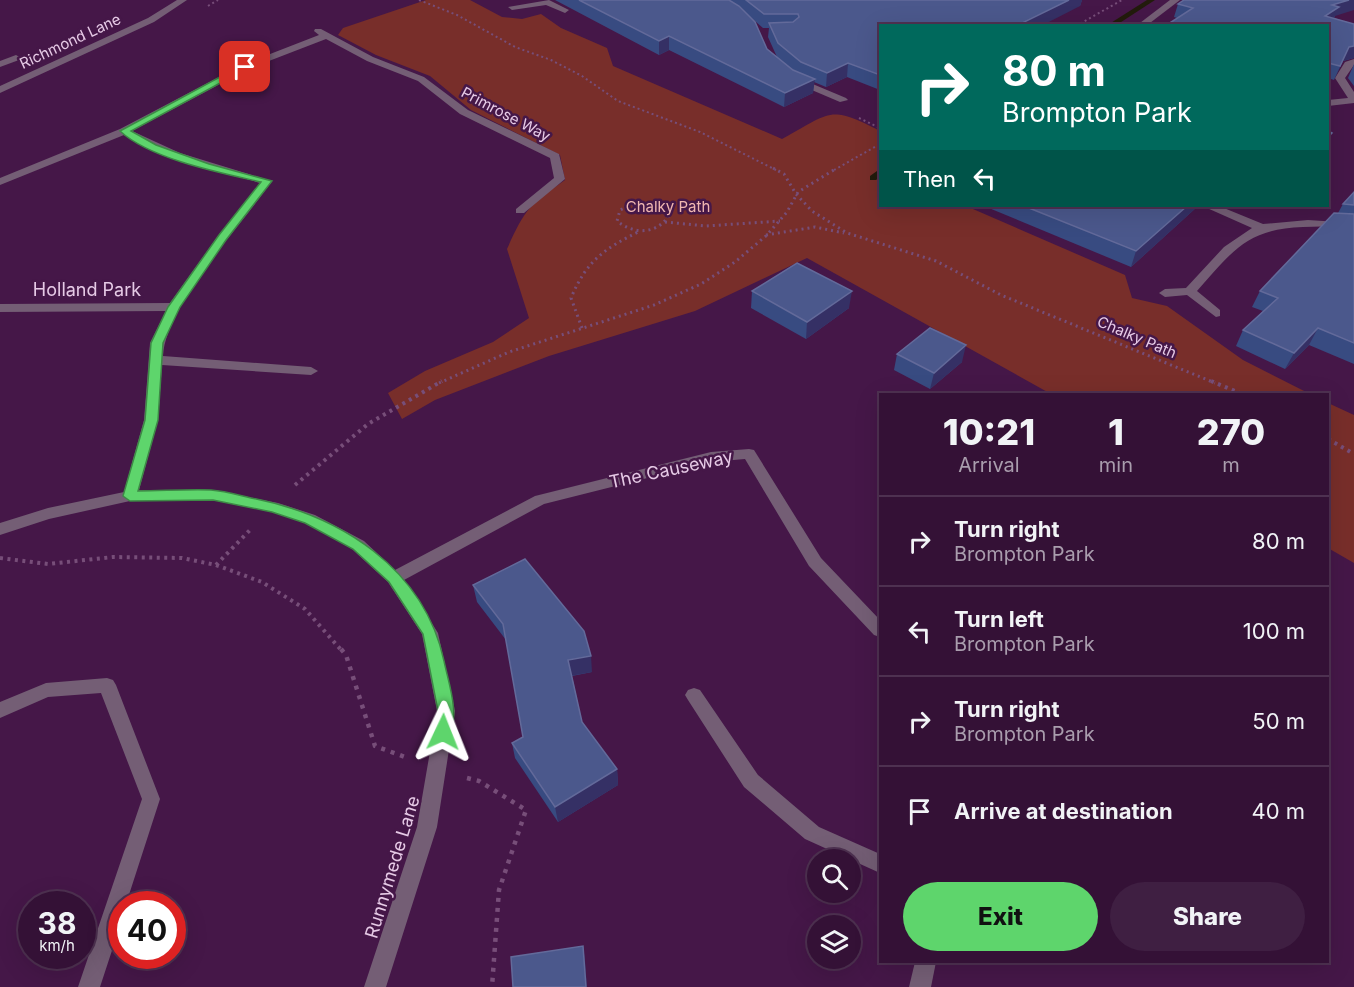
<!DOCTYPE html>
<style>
:root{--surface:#341136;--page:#3f1f42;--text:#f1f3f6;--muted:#a99dad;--line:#4e3151;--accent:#5ed56c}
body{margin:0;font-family:Inter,sans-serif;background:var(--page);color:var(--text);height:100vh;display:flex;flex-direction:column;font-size:22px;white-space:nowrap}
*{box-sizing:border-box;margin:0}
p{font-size:20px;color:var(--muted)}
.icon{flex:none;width:33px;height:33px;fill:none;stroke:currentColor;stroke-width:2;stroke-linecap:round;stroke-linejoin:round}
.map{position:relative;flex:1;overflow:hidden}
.sheet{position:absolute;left:879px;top:393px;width:450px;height:570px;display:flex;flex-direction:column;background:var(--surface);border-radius:0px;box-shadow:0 6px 24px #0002,0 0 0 2px var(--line)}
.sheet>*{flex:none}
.hud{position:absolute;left:879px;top:24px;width:450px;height:183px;border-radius:0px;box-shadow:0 6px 24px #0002,0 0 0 2px var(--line);background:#00695c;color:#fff;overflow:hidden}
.fabs{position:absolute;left:807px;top:849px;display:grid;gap:12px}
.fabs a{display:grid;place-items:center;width:54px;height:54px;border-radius:50%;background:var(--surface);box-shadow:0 6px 24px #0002,0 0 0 2px var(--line);font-size:30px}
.speed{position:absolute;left:18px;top:891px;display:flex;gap:12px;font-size:30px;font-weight:700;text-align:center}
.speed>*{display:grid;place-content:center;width:78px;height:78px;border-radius:50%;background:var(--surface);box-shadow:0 6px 24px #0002,0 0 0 2px var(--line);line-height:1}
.speed small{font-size:15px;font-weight:400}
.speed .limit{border:9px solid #d22;background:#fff;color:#111}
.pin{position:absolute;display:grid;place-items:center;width:51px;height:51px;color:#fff;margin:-26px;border-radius:12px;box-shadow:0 3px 9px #0006}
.me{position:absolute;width:66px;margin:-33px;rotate:2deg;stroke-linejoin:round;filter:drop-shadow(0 0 4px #0008)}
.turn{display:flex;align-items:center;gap:21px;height:126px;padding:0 24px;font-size:27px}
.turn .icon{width:78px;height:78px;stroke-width:2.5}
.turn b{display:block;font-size:42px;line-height:51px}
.then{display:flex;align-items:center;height:57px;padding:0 24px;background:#0003;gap:12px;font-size:22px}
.eta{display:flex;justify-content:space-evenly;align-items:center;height:102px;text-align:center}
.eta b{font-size:36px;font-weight:800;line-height:42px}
.cta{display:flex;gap:12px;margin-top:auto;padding:12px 24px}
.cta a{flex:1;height:69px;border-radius:36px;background:var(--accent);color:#111;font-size:24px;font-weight:800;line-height:69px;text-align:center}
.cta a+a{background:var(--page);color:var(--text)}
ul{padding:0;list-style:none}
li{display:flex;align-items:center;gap:18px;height:90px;padding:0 24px;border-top:2px solid var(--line)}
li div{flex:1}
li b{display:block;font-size:22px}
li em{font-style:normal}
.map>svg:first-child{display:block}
.green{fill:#782e2a}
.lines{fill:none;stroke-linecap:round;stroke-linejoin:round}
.stream{fill:#221b0c;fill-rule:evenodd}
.path-far3{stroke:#774e79;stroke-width:2;stroke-dasharray:2 3;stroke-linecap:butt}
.path-far2{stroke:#774e79;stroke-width:3;stroke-dasharray:2 4;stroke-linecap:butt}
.path-far1{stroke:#774e79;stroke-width:4;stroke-dasharray:3 4.5;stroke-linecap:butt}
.path{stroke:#774e79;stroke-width:4.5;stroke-dasharray:4 6;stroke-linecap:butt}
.minor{fill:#745e75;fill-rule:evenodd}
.wall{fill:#384b81;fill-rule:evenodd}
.shaded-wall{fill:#353065}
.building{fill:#4b588c;stroke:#636a9a;stroke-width:1.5}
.route{fill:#5ed56c;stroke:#3d8a46;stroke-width:1.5}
.labels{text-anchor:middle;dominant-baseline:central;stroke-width:5;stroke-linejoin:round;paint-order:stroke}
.far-street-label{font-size:15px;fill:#e6cae6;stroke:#451748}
.far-park-label{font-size:15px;fill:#f0b7b1;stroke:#451748}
.street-label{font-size:18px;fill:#e6cae6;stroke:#451748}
</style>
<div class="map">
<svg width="1354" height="987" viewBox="0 0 1354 987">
<rect width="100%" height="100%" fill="#451748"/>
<g class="green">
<path d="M426,0H470L502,17L522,19L541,14L561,28L607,48L613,66L782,139C831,113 828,104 880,131V206H966L1125,275L1132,298L1167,306L1243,360L1310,394H1051L807,258L695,311L549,356L435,400L402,419L388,393L425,371L493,342L529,318L507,249C525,209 529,205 565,180L560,155L471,110L430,76L376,55L338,35L343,28Z"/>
<path d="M1328,403L1354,415V563L1328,548Z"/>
</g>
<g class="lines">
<g class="stream">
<path d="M1147,0H1155L1115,26H1106Z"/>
<path d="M877,171H880V177L876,180H870V176Z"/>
</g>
<g class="path-far3">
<path d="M419,0L457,15L515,47L551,60L582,76L618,101L700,132L776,170"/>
<path d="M208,6L218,0"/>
<path d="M1076,26L1122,0"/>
<path d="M859,118L880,128"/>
<path d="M834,170L880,144"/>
</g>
<g class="path-far2">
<path d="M773,168L784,174L796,194L812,211L847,233L936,261L1001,295L1215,383"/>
<path d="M636,203L662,207L668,217C655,235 633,234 617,221L620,210Z"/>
<path d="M665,222L706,226L780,221"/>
<path d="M766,235L815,227L844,233"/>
<path d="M582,328L571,298C587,260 604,249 640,231"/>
<path d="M439,383L509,352L654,305L701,284L735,262L767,235L787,212L798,192L837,168"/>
</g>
<g class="path-far1">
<path d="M1211,381L1242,394"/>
<path d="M1328,439L1354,454"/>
<path d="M295,485L368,424L442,381"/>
<path d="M0,558L48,564L113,557L182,558L216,565L262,582L305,609L342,651"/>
<path d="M216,565L250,530"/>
</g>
<g class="path">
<path d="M341,649L346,655L375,746L405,757V760"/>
<path d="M467,778L479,781L526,810L499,890L492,987"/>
</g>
<g class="minor">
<path d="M177,0H187L154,22L0,93V86L148,18Z"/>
<path d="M549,0L569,10L565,13L546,5L512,10L508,7Z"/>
<path d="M1170,0H1180L1146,26H1136Z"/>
<path d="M315,29H321L373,57L424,77L468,110L559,154L565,179L524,213H516V209L554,178L550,158L460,114L418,81L367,61L326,39L248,69L132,131L180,153L272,181C242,224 166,305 163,356L311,367L318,371L311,375L162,365L158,420L139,490H213L278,503L315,515L364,541L395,570L535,496L711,452L749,449L754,450L821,558L880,620V637L874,635L809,566L745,459L711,462L544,504L404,580L438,633L455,711L437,827L386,987H364L417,827L437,711L422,634L388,582L352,549L305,523L272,512L213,500L130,501L49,519L0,535V523L48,508L124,492L144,420L150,343L166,311L0,312V304L170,303L218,236L260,183L172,157L124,135L0,185V178L120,129L242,65L319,35L314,31Z"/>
<path d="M16,55L21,58L19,60L0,67V61Z"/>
<path d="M1354,59V65L1345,78L1354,92V103L1328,106V100L1348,98L1335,78L1345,62Z"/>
<path d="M796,77L846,98L848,100L840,102L793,82V78Z"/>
<path d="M1206,206H1219L1263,224L1308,220L1354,223V229C1337,226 1320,226 1303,227C1246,229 1233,251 1197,291L1220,310V316L1216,317L1187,295L1165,297L1159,293L1165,289L1186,288L1224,247L1252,228L1207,208Z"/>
<path d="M107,678L113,680L116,685L160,799L126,904H122V920L100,987H78L142,799L101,693L48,697L0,718V702L46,683Z"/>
<path d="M694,688L700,690L758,775L819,827L880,854V873L805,839L744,787L688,700L685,695L688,690Z"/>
<path d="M915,962H936L931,987H909Z"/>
</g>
</g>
<g class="wall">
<path d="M555,0H1082L1080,6L880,26V90L847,77L826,87L814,82L813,93L784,107L669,50L659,55ZM749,16L763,28H769L768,37L777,57L767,49Z"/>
<path d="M1178,4L1335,16L1334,18L1354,24V58L1343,61L1334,80L1328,78V26L1177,18L1174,17Z"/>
<path d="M1354,64V86L1348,78Z"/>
<path d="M1354,192V364L1309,345L1285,369L1236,346L1243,330L1263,311L1252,307L1260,291L1338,213L1343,204Z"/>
<path d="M984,206H1198L1131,267Z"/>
<path d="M1247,206H1260L1256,209Z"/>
<path d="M752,291L849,308L806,339L751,308Z"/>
<path d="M897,354L962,362L930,389L894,370Z"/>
<path d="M473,585L592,672L572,676L582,722L617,769L618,785L558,822L515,758L512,743L523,737L506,640L477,602Z"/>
</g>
<g class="shaded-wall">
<path d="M1069,0H1082L1080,6L1041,26H1016Z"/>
<path d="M1349,0H1354V10L1335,16L1333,20L1325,16L1332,5Z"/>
<path d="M669,36V50L659,55V41Z"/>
<path d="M1354,46V58L1343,61L1334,80L1349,47Z"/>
<path d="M848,63L847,77L826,87L827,73Z"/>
<path d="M815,79L813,93L784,107L785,93Z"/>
<path d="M1187,206H1198L1131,267L1136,251Z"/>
<path d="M852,291L849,308L806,339L807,322Z"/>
<path d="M1318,328L1309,345L1285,369L1294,353Z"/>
<path d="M966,345L962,362L930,389L934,373Z"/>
<path d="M591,656L592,672L570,676L568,660Z"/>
<path d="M617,769L618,785L558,822L555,807Z"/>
<path d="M583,946L585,960L587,987H586Z"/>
</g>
<g class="building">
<path d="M579,0H729L739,6L755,22L767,49L793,70L815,79L785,93L669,36L659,41Z"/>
<path d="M746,0H1069L1016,26H880V75L848,63L827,73L801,62L778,43L769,23L793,22L799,17L798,14H764Z"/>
<path d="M1184,0H1349L1332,5L1339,7L1325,16L1354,24V46L1349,47L1340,66L1328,63V26H1165L1193,8L1178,4Z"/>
<path d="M1328,131L1332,133L1328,137Z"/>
<path d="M1354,192V205L1343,204Z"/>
<path d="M1024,206H1187L1136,251Z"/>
<path d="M1334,213L1354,214V343L1318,328L1294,353L1243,330L1278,298L1260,291Z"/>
<path d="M797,263L852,291L807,322L752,291Z"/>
<path d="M930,328L966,345L934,373L897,354Z"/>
<path d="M525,559L584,631L591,656L568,660L582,722L617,769L555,807L512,743L523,737L503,624L473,585Z"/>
<path d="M583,946L586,987H513L511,957Z"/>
</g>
<path class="route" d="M242,65L250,67L131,131L156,145L209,164L272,181L226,240L180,307L163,343L158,420L138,491C162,491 187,489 211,490C225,491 238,495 251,498C340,515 424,568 444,661C449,685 460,714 449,737H438L435,732L438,711L423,634L389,582L353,549L305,523L272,512L213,500L130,501L123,496L145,420L151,343L168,307L219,235L261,182C221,173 150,159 120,131Z"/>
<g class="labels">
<g class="far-street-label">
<text transform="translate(70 41) rotate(-25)">Richmond Lane</text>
<text transform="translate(506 114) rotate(28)">Primrose Way</text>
<text transform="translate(1137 337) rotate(23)">Chalky Path</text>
</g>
<g class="far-park-label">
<text x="668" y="206">Chalky Path</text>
</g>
<g class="street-label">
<text x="87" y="289">Holland Park</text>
<text transform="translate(671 469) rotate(-12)">The Causeway</text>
<text transform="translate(392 867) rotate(-73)">Runnymede Lane</text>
</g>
</g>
</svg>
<div class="fabs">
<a><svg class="icon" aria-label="search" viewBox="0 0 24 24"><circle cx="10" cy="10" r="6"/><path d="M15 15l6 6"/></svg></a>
<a><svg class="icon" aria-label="layers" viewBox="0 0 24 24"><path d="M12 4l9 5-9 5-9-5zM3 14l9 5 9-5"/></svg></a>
</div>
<div class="speed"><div>38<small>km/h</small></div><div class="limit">40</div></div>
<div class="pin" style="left:245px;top:67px;background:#d93025"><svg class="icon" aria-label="arrive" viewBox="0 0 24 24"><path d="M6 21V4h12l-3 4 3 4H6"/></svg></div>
<svg class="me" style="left:443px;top:732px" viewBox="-20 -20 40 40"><path d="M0-17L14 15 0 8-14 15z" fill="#5ed56c" stroke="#fff" stroke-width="4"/></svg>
<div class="hud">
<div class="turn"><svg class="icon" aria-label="right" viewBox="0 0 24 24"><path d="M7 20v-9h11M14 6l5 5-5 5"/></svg><div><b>80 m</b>Brompton Park</div></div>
<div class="then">Then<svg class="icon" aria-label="left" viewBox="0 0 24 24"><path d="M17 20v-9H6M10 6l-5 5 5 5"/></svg></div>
</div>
<section class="sheet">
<div class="eta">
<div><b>10:21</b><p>Arrival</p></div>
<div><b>1</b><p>min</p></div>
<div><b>270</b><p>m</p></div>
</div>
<ul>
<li><svg class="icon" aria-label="right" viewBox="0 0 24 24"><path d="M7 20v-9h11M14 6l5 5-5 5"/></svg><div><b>Turn right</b><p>Brompton Park</p></div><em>80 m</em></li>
<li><svg class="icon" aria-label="left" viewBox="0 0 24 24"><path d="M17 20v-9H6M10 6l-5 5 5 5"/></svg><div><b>Turn left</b><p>Brompton Park</p></div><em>100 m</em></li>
<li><svg class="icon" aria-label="right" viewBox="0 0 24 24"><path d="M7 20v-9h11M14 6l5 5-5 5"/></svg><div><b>Turn right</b><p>Brompton Park</p></div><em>50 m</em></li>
<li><svg class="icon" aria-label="arrive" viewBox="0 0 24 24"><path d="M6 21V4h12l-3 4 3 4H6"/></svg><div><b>Arrive at destination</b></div><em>40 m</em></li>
</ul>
<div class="cta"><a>Exit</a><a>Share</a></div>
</section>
</div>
